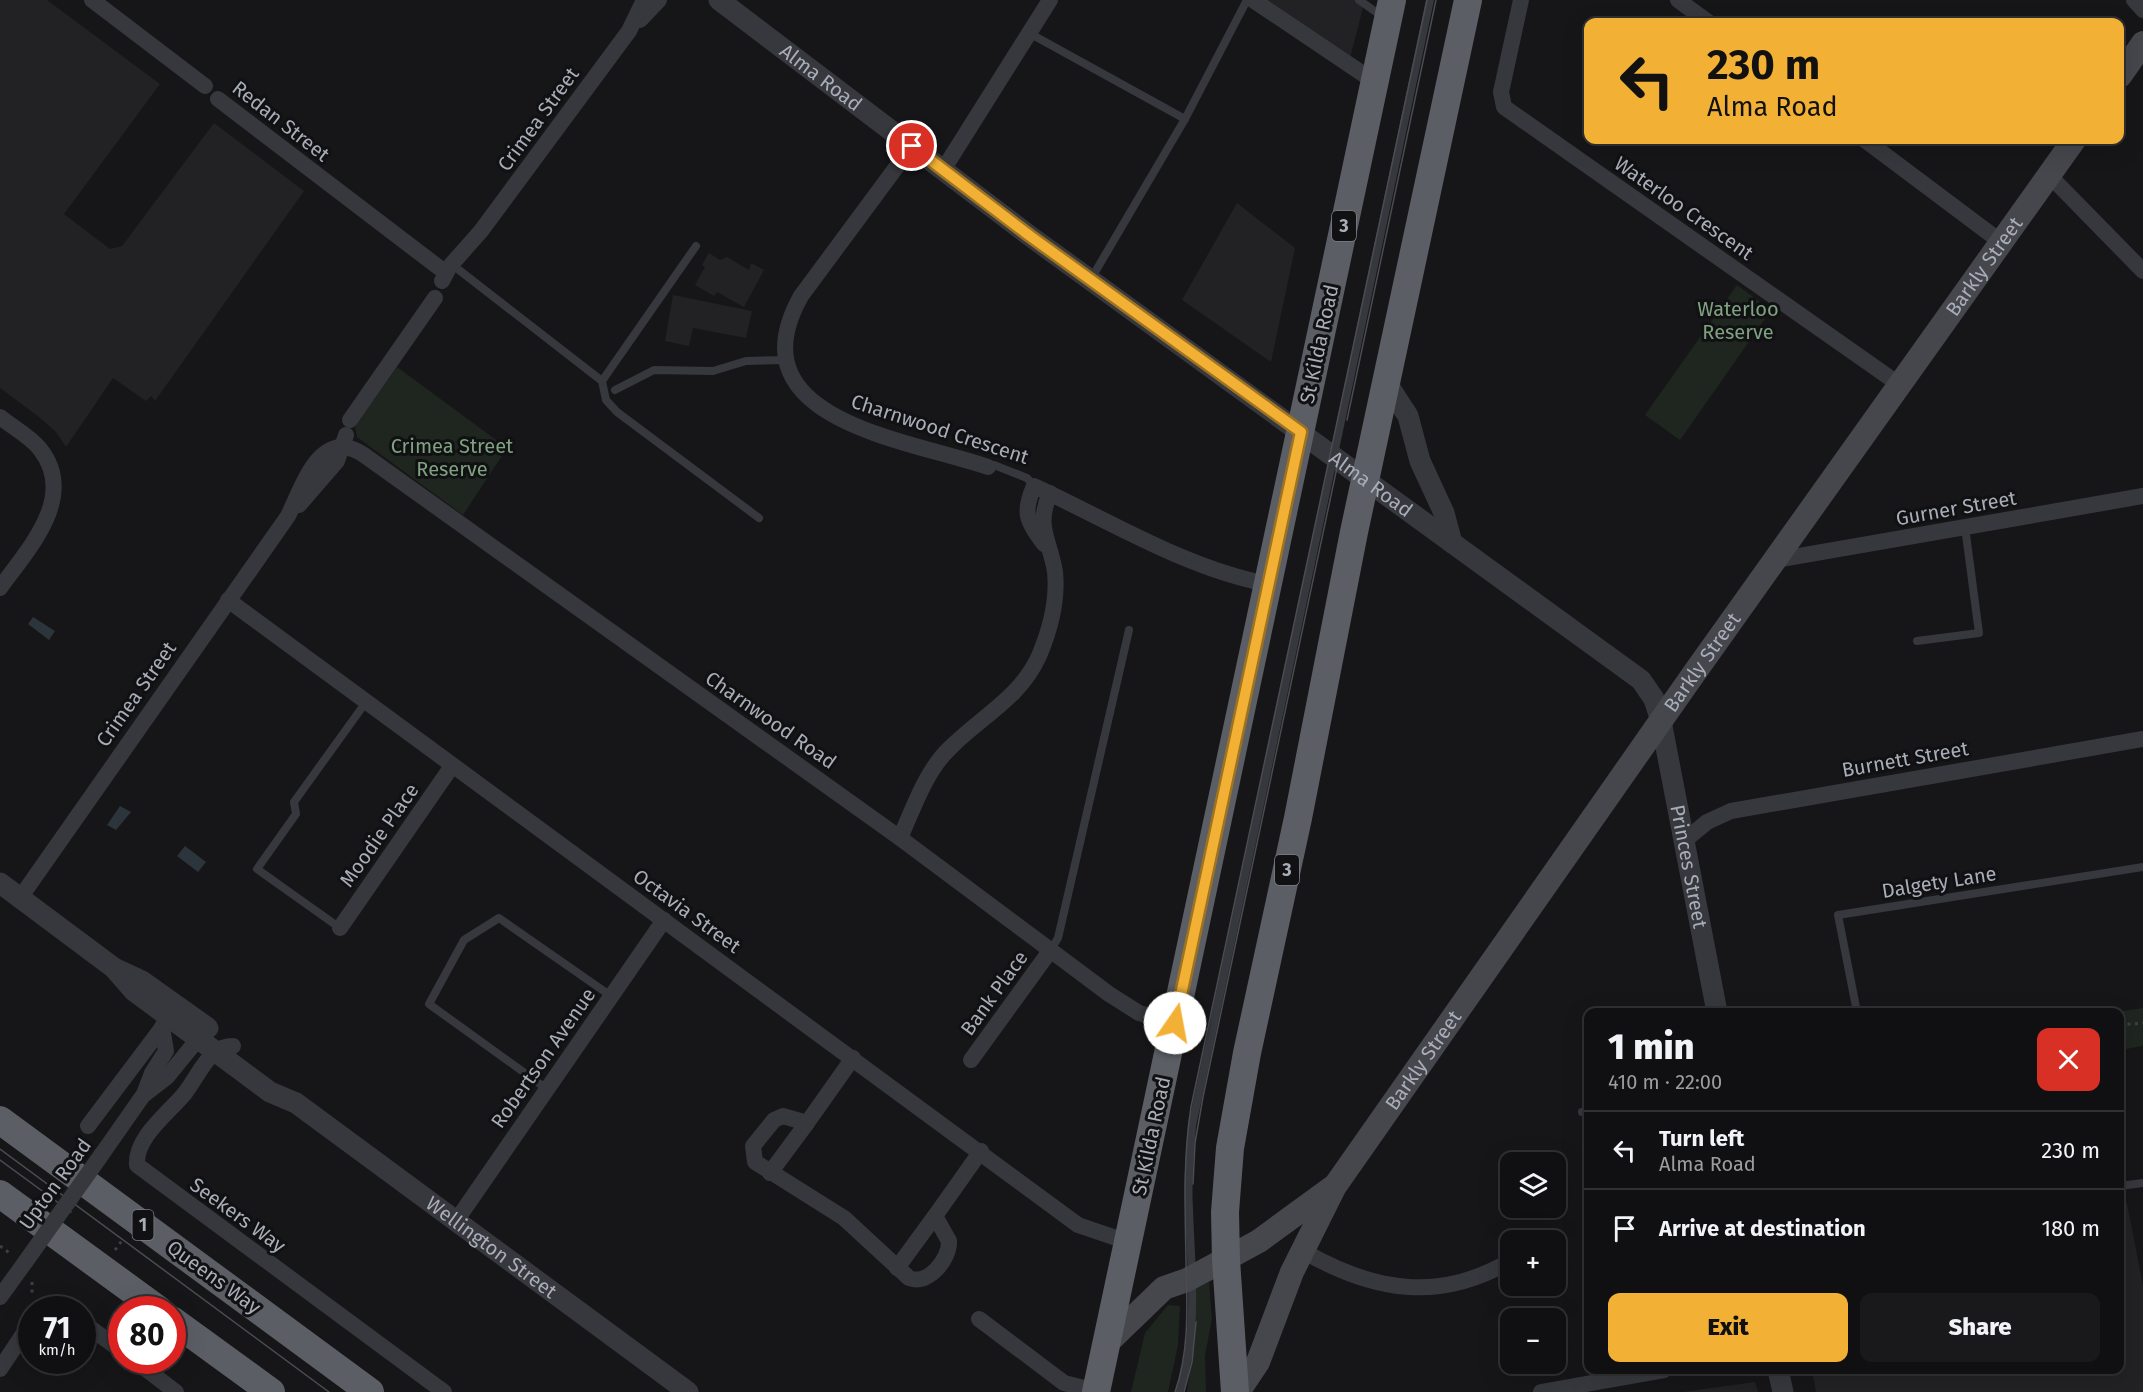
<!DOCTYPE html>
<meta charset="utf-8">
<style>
:root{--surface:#101012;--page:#19191b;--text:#f1f3f6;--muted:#9c9d9f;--line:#303032;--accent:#f2b134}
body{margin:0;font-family:"Fira Sans",sans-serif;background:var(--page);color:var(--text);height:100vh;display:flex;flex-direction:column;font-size:22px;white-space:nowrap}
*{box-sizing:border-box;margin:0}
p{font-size:20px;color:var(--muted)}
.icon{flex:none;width:33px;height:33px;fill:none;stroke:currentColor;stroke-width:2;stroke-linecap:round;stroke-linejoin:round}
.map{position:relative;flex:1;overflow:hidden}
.drawer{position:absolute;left:1584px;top:1008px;width:540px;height:366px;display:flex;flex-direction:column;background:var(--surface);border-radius:12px;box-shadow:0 6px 24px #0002,0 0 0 2px var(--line)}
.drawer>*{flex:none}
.hud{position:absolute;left:1584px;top:18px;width:540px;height:126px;border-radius:12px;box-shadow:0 6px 24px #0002,0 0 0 2px var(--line);background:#f2b134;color:#111;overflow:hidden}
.fabs{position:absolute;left:1500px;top:1152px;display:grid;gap:12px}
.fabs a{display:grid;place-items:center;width:66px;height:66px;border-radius:12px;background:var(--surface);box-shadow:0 6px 24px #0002,0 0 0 2px var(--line);font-size:30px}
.speed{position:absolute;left:18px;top:1296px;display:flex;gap:12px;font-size:30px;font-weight:700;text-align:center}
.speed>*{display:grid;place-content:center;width:78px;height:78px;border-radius:50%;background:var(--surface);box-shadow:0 6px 24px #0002,0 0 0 2px var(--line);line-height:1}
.speed small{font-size:15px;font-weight:400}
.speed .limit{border:9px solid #d22;background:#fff;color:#111}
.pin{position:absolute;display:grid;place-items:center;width:51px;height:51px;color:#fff;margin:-26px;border:3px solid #fff;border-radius:50%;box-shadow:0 2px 6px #0007}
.me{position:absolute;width:66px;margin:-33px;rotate:12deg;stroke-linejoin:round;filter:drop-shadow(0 0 4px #0008)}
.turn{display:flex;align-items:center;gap:21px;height:126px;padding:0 24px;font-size:27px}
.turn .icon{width:78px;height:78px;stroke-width:2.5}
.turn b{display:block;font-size:42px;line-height:51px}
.round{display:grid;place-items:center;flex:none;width:63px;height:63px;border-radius:12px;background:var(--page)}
.headline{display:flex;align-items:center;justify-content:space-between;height:102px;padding:0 24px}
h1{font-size:36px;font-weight:800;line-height:45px}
.primary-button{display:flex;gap:12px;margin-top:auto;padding:12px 24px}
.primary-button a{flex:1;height:69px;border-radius:12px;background:var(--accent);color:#111;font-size:24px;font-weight:800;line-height:69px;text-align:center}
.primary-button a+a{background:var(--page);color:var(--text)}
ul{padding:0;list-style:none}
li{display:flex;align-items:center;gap:18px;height:78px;padding:0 24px;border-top:2px solid var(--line)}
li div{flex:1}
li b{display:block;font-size:22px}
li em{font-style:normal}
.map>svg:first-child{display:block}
.built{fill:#222225}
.green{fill:#1e261f}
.water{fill:#2c353c}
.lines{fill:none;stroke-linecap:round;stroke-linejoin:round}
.path{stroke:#3d3f44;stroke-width:3;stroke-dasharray:3 4.5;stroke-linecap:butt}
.service{stroke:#37383d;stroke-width:8}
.minor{stroke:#37383d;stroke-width:16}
.tertiary{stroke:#37383d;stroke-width:21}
.secondary{stroke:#45474d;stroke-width:24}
.trunk{stroke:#5b5e65;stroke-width:28}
.tram{stroke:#4a4c52;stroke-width:1.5}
.minor-bridge{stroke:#37383d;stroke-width:16}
.route-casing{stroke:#9d7322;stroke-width:15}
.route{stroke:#f2b134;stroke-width:10}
.labels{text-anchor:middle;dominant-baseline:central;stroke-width:6;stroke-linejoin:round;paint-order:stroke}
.shield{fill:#111113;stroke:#7b7e86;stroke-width:1.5}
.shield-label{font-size:18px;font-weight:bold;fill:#a8adb8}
.street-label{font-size:20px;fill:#a8adb8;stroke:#111113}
.park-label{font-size:20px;fill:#7fa381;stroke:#111113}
</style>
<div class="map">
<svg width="2143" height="1392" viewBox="0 0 2143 1392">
<rect width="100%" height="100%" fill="#161618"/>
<g class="built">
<path d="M0,0H47L160,84L64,214L110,249L122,246L214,123L304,191L155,401L151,396L146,401L113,378L66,447L56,432L39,417L0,388Z"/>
<path d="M1261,0H1365L1349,62Z"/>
<path d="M1237,203L1295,248L1271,362L1182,300Z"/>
<path d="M709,253L720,260L727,257L749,270L751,263L764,270L744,307L717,292L714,296L695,285L705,267L702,265Z"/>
<path d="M673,295L752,311L746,338L693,328L689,346L665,341Z"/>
<path d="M2127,1203L2143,1286V1392H1816L1812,1370H2120V1206Z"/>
<path d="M1755,1382L1758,1392H1683Z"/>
</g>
<g class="green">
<path d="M1737,285L1771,310L1680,440L1645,415Z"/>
<path d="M397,367L507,448L463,515L357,437L355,427L358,422Z"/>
<path d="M2143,1008V1046L2120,1050V1012H2116Z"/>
<path d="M1209,1282L1212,1318L1205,1356L1206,1392H1187L1195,1338L1196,1289Z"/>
<path d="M1168,1305L1180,1306L1178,1345L1168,1392H1131L1145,1333Z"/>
</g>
<g class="water">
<path d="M33,617L55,631L49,640L28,624Z"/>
<path d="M120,806L131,812L116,830L107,825Z"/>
<path d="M185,846L206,862L198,872L177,856Z"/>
</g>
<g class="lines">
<g class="path">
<path d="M2120,1025L2143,1023"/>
<path d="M0,1246L11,1254"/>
<path d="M115,1250L123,1239"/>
<path d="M32,1282V1296"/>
</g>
<g class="service">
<path d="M1359,0L1383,17"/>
<path d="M1029,33L1185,119"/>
<path d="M459,270L602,381L606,400L617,412L759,518"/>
<path d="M1091,279L1185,119L1247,0"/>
<path d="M602,381L696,246"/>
<path d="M615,390L654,370L713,371L746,361L787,360"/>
<path d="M988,467L994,465L1027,478L1034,486"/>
<path d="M1917,641L1979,633L1965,527"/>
<path d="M340,928L257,869L296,814L294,802L366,702"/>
<path d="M1050,951L1058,938L1129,630"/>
<path d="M1857,1012L1838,915L2143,867"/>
<path d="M547,1089L429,1004L464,940L499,918L611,996"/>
<path d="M1582,1112L1588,1111"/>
<path d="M2120,1186L2143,1183"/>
<path d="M1179,1392C1199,1335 1191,1268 1189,1209C1187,1181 1190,1154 1192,1126L1430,0"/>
</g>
<g class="minor">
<path d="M92,0L205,86"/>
<path d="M1253,0L1375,82"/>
<path d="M1521,0L1501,92L1504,107L1900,385"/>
<path d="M1678,0L1708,22"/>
<path d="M2134,0L2143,10"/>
<path d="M640,20L659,0"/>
<path d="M218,99L446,273"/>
<path d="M1865,140L2001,242"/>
<path d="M912,146L801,296C731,421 911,440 988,467"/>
<path d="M943,170L1050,0"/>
<path d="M2049,175L2143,271"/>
<path d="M442,281L450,266L481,231L629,31L644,0"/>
<path d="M0,417C12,427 30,436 40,449C78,497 28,549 0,588"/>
<path d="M350,420L435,298"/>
<path d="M299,505L337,461L346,435"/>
<path d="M1044,544C1027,521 1022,513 1034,486C1110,521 1185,568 1267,584"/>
<path d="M1776,560L2143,496"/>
<path d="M228,600L1078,1225L1128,1242"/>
<path d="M900,838C914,807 926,770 951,747C982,716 1020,698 1039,656C1050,630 1058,601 1055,572C1050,539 1035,528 1050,493"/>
<path d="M1684,841L1707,822L1731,811L2143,739"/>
<path d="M20,898L288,516C303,486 320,426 364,455L900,838L1109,994L1139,1013L1175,1023"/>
<path d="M340,928L452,766"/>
<path d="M233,1046C226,1046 220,1048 215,1052C203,1062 195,1080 185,1093C169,1113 135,1137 137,1165L444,1392"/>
<path d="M853,1058L807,1123L783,1116L774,1120L753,1146L755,1162L844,1218L909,1278C928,1286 950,1259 949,1241L935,1216L981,1151"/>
<path d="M971,1060L1050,951"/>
<path d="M145,1094L167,1077L198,1039"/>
<path d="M88,1126L167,1021"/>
<path d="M102,1154L144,1094L152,1073L166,1051L162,1027"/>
<path d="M770,1173L807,1123"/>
<path d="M456,1221L664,920"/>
<path d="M1303,1251C1372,1291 1439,1303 1510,1261"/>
<path d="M897,1268L935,1216"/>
<path d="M0,1297L26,1261"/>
<path d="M42,1310L50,1306L66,1310"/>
<path d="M979,1319L1064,1383L1096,1391"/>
<path d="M82,1322L122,1351"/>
<path d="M134,1360L176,1392"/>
<path d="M0,1369L32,1321"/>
<path d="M1541,1392L1664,1370"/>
</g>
<g class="tertiary">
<path id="s1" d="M719,0L1030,236L1641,680L1654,699L1661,721L1717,1012"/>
<path d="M1386,382L1408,416L1420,461L1444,513L1452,543"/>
<path d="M0,883L114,968L142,981L208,1028"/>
<path id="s2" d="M114,968L134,991L270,1092L296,1103L688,1392"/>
<path d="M1778,1370L1783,1392"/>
</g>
<g class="secondary">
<path d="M2120,76L2143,43"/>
<path d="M1107,1343L1164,1288L1187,1280L1259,1241L1333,1187"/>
<path id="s3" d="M1238,1392L1258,1362L1292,1272L1335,1186L1695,672L2074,140"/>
</g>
<g class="trunk">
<path d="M0,1120L370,1392"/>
<path d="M0,1194L159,1310"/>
<path d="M172,1320L271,1392"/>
<path d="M1096,1392L1392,0"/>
<path d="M1235,1392L1226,1260L1225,1212L1230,1148L1247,1053L1298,818L1354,532L1468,0"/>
</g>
<g class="tram">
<path d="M1347,420L1436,0"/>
<path d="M0,1149L329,1392"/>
<path d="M0,1160L71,1212"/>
<path d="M1193,1184L1195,1143L1203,1097L1339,458"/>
<path d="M1175,1392C1190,1349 1187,1304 1186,1259C1185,1208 1183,1158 1191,1107L1427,0"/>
<path d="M1184,1392L1192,1362L1196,1322"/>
</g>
<path class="minor-bridge" d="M26,1261L102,1154"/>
</g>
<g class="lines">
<g class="route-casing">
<path id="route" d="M912,146L1030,236L1301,432L1175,1023"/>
</g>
<use href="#route" class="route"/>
</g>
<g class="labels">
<g class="shield">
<rect x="1332" y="211" width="24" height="30" rx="4.5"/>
<rect x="1275" y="855" width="24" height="30" rx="4.5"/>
<rect x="132.5" y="1210" width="21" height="30" rx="4.5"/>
</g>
<g class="shield-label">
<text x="1344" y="226">3</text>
<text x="1287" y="870">3</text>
<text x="143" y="1225">1</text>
</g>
<g class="street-label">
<text stroke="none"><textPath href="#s1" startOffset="128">Alma Road</textPath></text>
<text transform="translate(538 119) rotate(-54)">Crimea Street</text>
<text transform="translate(281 121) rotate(38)">Redan Street</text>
<text transform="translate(1684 208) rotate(35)">Waterloo Crescent</text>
<text stroke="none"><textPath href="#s3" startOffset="1354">Barkly Street</textPath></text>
<text transform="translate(1319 344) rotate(-78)">St Kilda Road</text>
<text transform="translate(940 429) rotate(18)">Charnwood Crescent</text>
<text stroke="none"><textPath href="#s1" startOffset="812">Alma Road</textPath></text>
<text transform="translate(1956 508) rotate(-10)">Gurner Street</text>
<text stroke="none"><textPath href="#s3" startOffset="868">Barkly Street</textPath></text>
<text transform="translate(136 694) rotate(-55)">Crimea Street</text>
<text transform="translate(771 720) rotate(35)">Charnwood Road</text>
<text transform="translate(1905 759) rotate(-10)">Burnett Street</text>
<text transform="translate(379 835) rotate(-55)">Moodie Place</text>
<text stroke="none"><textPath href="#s1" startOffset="1340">Princes Street</textPath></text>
<text transform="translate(1939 882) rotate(-9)">Dalgety Lane</text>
<text transform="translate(687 911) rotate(36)">Octavia Street</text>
<text transform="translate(994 993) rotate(-54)">Bank Place</text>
<text transform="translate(543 1058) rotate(-55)">Robertson Avenue</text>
<text stroke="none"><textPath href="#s3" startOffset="382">Barkly Street</textPath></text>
<text transform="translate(1151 1136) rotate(-78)">St Kilda Road</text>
<text transform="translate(55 1184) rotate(-54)">Upton Road</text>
<text transform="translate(238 1215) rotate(36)">Seekers Way</text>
<text stroke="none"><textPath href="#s2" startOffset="471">Wellington Street</textPath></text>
<text transform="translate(214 1277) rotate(36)">Queens Way</text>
</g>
<g class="park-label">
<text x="1738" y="309">Waterloo<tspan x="1738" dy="23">Reserve</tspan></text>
<text x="452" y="446">Crimea Street<tspan x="452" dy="23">Reserve</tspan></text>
</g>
</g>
</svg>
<div class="fabs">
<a><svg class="icon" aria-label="layers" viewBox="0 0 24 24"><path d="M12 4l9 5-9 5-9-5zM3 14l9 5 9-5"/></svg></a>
<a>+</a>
<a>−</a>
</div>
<div class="speed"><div>71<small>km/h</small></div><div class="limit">80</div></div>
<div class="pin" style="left:912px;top:146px;background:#d93025"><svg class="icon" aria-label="arrive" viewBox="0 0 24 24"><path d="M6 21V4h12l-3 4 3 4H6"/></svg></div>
<svg class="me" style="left:1175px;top:1023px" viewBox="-20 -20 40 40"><circle r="19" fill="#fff"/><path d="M0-13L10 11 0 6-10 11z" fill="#f2b134"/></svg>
<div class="hud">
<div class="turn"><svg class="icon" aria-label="left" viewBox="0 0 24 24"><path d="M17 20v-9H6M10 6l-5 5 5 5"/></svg><div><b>230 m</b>Alma Road</div></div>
</div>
<section class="drawer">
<div class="headline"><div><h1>1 min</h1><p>410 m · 22:00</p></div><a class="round" style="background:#d93025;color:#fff"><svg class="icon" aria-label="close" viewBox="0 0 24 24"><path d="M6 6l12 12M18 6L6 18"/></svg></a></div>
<ul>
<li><svg class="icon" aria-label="left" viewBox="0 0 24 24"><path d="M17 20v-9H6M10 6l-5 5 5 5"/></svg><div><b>Turn left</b><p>Alma Road</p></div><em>230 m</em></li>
<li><svg class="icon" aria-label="arrive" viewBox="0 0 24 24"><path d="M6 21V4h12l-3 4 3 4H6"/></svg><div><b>Arrive at destination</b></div><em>180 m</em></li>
</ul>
<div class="primary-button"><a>Exit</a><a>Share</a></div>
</section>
</div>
